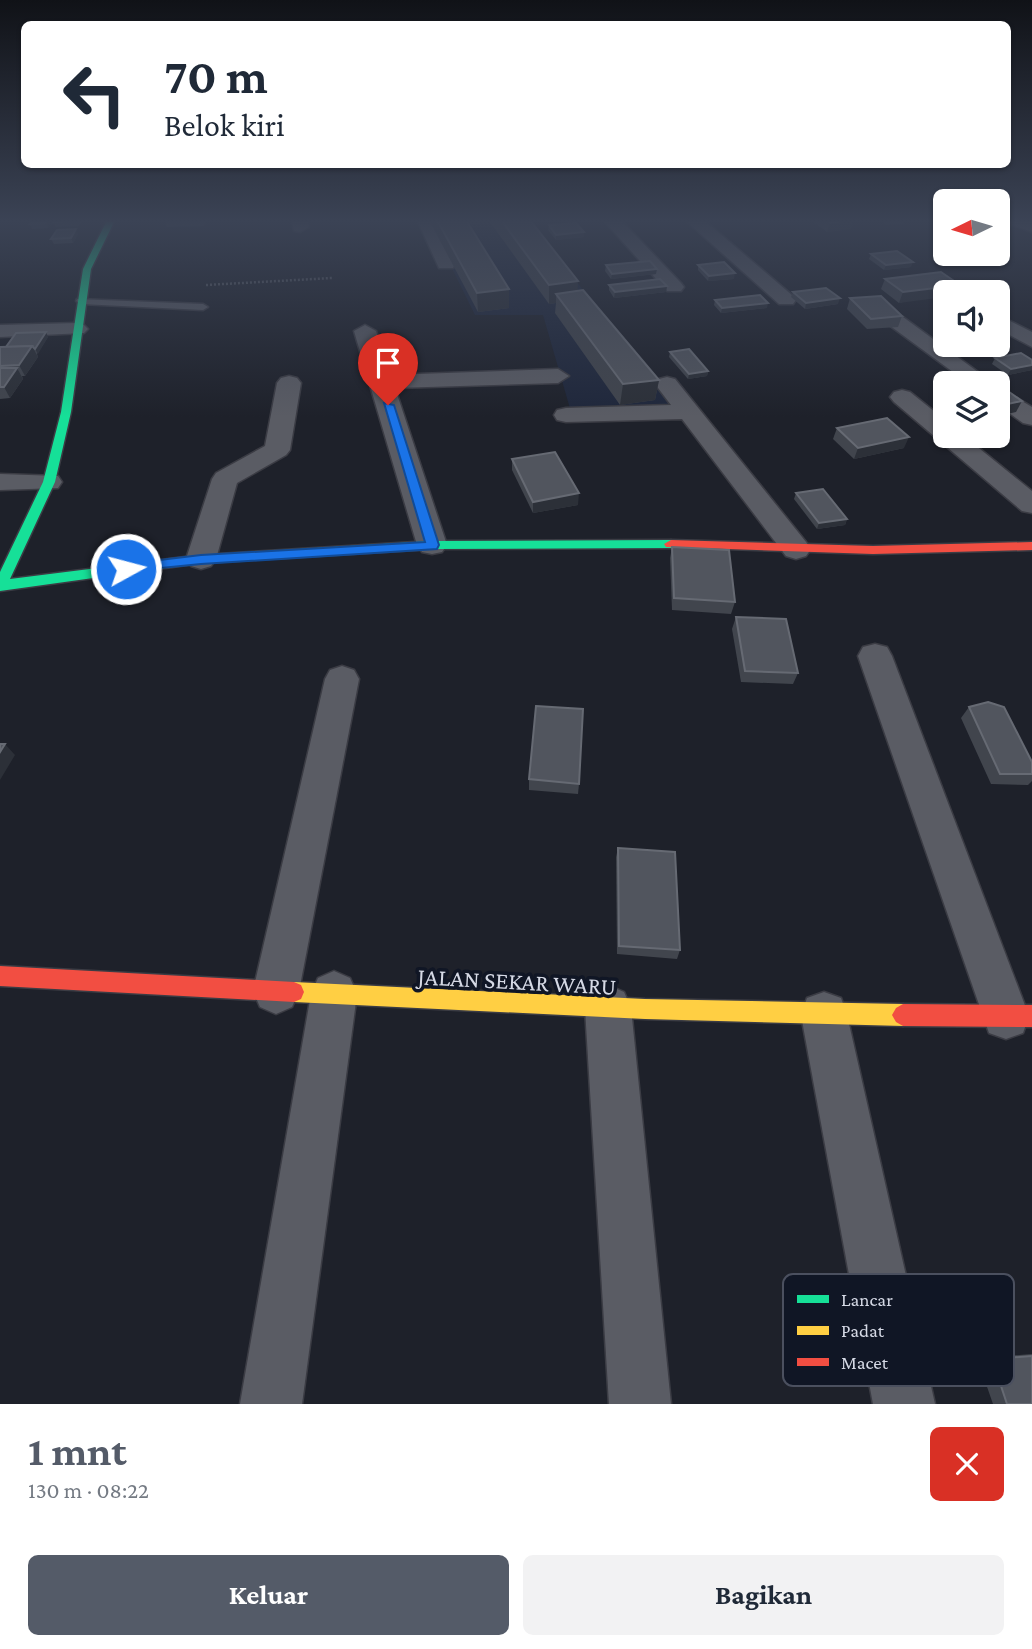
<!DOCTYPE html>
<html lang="id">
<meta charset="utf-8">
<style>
:root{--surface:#fff;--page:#f2f2f3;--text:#1f2937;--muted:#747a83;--accent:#545b68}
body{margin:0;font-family:"Crimson Pro",serif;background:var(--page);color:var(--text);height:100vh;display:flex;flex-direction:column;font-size:26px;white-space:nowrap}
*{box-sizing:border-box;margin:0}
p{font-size:23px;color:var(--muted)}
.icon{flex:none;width:38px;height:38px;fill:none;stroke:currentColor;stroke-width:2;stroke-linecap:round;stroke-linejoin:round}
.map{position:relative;height:1404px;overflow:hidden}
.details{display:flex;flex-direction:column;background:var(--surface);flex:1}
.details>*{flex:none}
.top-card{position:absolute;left:21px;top:21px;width:990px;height:147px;border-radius:10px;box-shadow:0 2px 5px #0004;background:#fff;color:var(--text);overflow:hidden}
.needle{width:46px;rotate:265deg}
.buttons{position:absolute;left:933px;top:189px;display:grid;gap:14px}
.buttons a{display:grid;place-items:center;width:77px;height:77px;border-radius:10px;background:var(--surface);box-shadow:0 2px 5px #0004;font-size:35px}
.pin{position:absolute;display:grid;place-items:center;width:60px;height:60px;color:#fff;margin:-72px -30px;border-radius:50% 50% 50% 0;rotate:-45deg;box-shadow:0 0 7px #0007}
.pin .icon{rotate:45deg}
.me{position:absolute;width:77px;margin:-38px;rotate:83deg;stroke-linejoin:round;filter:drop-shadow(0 0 5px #0008)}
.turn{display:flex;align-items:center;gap:24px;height:147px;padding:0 28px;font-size:32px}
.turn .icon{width:91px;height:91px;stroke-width:2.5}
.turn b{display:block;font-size:49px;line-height:60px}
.round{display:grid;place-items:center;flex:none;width:74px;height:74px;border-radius:10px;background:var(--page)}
.summary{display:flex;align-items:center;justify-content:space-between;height:119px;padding:0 28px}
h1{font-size:42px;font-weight:700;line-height:52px;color:var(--accent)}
.action{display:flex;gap:14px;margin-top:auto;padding:14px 28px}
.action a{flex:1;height:80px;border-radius:10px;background:var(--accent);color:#fff;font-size:28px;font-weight:700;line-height:80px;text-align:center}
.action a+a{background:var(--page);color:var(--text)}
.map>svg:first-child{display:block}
.built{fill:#1f273b}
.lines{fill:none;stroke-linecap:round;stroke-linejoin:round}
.lane-casing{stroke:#3b3c44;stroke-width:3}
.street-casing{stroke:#3b3c44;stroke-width:3}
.fast-casing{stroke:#3b3c44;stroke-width:3}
.slow-casing{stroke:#3b3c44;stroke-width:3}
.jam-casing{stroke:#3b3c44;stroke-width:3}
.path{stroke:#5a5d65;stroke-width:2.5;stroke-dasharray:2 2;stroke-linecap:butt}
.lane{fill:#5a5c64;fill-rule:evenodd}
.street{fill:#5a5c64;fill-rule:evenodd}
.fast{fill:#16e098;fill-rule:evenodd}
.slow{fill:#ffcf43;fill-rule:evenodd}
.jam{fill:#f24e42;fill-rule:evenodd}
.wall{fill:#41454d}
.shaded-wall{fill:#2c3038}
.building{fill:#51555e;stroke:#666a73;stroke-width:2}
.route{fill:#1a73e8;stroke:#114b97;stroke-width:2}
.labels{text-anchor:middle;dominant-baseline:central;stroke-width:7;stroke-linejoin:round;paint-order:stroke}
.near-street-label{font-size:24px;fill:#d5d9e5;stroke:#101625}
.key{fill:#101625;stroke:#4b505f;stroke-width:2}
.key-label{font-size:19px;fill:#d5d9e5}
</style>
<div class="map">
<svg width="1032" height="1404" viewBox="0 0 1032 1404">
<rect width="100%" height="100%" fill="#1e212a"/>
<path class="built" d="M428,220H528L677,409L571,412L543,315H475Z"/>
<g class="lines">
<g class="lane-casing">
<path id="lane" d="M77,299L203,304L208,307L203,310L81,304L76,301Z"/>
</g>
<g class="street-casing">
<g id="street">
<path d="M292,220H308L309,227L300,232L294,231Z"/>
<path d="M417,220H434L455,264L453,268H439Z"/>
<path d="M603,220H621L681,283L684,287L681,291H667Z"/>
<path d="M685,220H704L793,296L796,300L793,304H779Z"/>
<path d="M1008,220L1032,221V232L1010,224Z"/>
<path d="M896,315L903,317L993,383H968L889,325L886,321L889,317Z"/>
<path d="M998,315L1032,332V347L998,329Z"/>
<path d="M77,323L84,325L88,329L84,333L0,337V325Z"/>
<path d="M365,325L376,331L390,375L558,369L569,376L558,383L395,388L447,545L442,552L432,554L422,552L417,545L354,331Z"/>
<path d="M289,376L297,378L301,383L290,450L286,455L237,483L216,559L211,566L201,569L191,566L186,559L212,479L216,473L265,446L277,383L281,378Z"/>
<path d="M667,377L675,379L806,542L811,549L806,556L796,559L786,556L682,419L566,422L557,420L554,415L557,410L566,408L671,405L655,384L659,379Z"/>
<path d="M998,387L1032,407V425L1023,423L998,405Z"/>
<path d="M902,390L910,392L945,420V436H964L1032,491V513L1022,511L894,402L890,397L894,392Z"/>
<path d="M0,474L58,476L62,482L58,488L0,490Z"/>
<path d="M875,644L887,647L892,656L1029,1016L1023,1033L1006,1039L989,1033L983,1016L858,656L863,647Z"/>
<path d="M342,666L354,670L359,679L299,991L292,1007L276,1014L260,1007L253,991L325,679L330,670Z"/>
<path d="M334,971L350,978L357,994L302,1404H240L311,994L318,978Z"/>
<path d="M608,985L624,992L631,1008L671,1404H609L585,1008L592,992Z"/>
<path d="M824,992L841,998L847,1015L935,1404H873L801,1015L807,998Z"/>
</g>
</g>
<g class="fast-casing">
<path id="fast" d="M107,220H115L91,269L71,412L55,482L10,579L201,555L432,541L671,540L678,544L671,548L432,549L201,563L0,591V572L43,482L61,412L83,269Z"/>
</g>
<g class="slow-casing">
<path id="slow" d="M294,982L645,999L903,1004L910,1008L914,1015L910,1022L903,1026L645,1019L294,1002L287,999L284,992L287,985Z"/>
</g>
<g class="jam-casing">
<g id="jam">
<path d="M671,540L873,546L1032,542V550L873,554L666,547L664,544Z"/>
<path d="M0,966L294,982L301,985L304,992L301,999L294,1002L0,986Z"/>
<path d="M903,1004L1032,1005V1027L903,1026L896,1022L892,1015L896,1008Z"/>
</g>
</g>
<path class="path" d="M206,285L332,278"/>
<use href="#lane" class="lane"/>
<use href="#street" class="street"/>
<use href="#fast" class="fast"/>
<use href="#slow" class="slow"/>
<use href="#jam" class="jam"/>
</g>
<g class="wall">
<path d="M54,220H82L79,226L56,227L53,222Z"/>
<path d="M165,220H207L204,226L167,227Z"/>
<path d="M429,220H530L578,291L659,380L655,400L620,405L555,313L556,303L549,304L490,222L469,224L509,289V308L478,312Z"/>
<path d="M811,220H854L851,229L827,232Z"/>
<path d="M881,220H904L903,224L886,225Z"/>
<path d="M53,222L48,228L32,229L30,224Z"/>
<path d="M549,225L584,237L556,240L548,230Z"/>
<path d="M78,234L73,243L54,244L51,239Z"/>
<path d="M871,254L911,267L884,270L869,259Z"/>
<path d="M606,265L656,274L611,279L605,271Z"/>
<path d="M698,265L734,279L708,281L698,270Z"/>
<path d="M885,279L960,285L957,292H945L899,303L881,289Z"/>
<path d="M609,285L667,286L666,292L614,298L609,290Z"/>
<path d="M793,292L838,304L805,309L791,297Z"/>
<path d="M850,298L902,316L898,327L867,329L847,309Z"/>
<path d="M715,300L767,308L721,313L714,305Z"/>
<path d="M48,337L37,354L38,357L25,376H22L23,379L10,398L0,399V347H6Z"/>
<path d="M670,352L708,371L707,376L688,379L669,357Z"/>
<path d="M995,358L1032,360V370L1008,375L992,364Z"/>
<path d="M837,428L904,448L854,459L833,439Z"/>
<path d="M512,459L578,505L533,513L512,470Z"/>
<path d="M796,493L847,519L845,525L817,529L794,499Z"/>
<path d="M672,547L735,602L731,614L672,610L670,558Z"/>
<path d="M736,617L798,673L793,684L741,682L732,629Z"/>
<path d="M969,707L1032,762V781L1028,785L991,784L961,718Z"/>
<path d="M529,779L579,784L578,794L529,790Z"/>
<path d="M618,848L680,950L677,959L617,954L616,857Z"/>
<path d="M1032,1354V1404H993L977,1358Z"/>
</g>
<g class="shaded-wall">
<path d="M48,220H52L53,222L48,228L46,223Z"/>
<path d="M459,220H490V222L459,225Z"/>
<path d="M848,220H854L851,229L827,232L830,223Z"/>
<path d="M76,229L78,234L73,243L71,238Z"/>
<path d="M584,232V237L556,240V235Z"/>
<path d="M913,262L911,267L884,270L886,265Z"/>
<path d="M657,269L656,274L611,279L612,274Z"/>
<path d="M735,273L734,279L708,281L709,276Z"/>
<path d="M578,281L577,300L556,294V303L549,304V285Z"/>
<path d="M960,285L957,292H945V297L899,303L903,292Z"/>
<path d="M667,286L666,292L614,298L615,292Z"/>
<path d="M509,289V308L478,312L477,293Z"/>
<path d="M840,298L838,304L805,309L806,303Z"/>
<path d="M768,303L767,308L721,313L722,308Z"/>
<path d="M46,332L48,337L38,354L35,349Z"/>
<path d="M32,346L38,357L25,376L19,365Z"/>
<path d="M1032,365V370L1008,375L1011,369Z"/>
<path d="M17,368L23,379L10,398L4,387Z"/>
<path d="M708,371L707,376L688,379L689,374Z"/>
<path d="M659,380L655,400L620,405L623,384Z"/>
<path d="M1022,401L1016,412L998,416V406Z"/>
<path d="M909,437L904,448L854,459L858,448Z"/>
<path d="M579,493L578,505L533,513V502Z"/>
<path d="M847,519L845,525L817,529L819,523Z"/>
<path d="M5,744L15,755L0,780V752Z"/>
</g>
<g class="building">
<path d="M33,220H48L46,223L30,224Z"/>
<path d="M54,220H77L53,222Z"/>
<path d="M437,220H466L509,289L477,293Z"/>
<path d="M501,220H530L578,281L549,285Z"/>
<path d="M827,220H848L830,223Z"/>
<path d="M576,223L584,232L556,235L549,225Z"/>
<path d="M76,229L71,238L51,239L57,230Z"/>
<path d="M897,251L913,262L886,265L871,254Z"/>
<path d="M650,261L657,269L612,274L606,265Z"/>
<path d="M724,262L735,273L709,276L698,265Z"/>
<path d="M941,272L960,285L903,292L885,279Z"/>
<path d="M660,279L667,286L615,292L609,285Z"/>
<path d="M826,288L840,298L806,303L793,292Z"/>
<path d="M583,290L659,380L623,384L556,294Z"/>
<path d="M760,295L768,303L722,308L715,300Z"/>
<path d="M881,296L902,316L871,319L850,298Z"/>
<path d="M46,332L35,349L32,346L6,347L16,333Z"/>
<path d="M32,346L19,365L0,366V347Z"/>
<path d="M689,349L708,371L689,374L670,352Z"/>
<path d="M1021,353L1032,360V365L1011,369L995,358Z"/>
<path d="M0,368H17L4,387H0Z"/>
<path d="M1002,387L1022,401L998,406V388Z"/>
<path d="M887,418L909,437L858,448L837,428Z"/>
<path d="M555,452L579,493L533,502L512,459Z"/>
<path d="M823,489L847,519L819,523L796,493Z"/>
<path d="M672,547L729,550L735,602L674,598Z"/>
<path d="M736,617L786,619L798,673L745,671Z"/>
<path d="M988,702L1004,707L1032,762V774H1000L969,707Z"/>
<path d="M536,706L583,709L579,784L529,779Z"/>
<path d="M0,744H5L0,752Z"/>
<path d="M618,848L675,852L680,950L619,946Z"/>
<path d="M1032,1356V1404H1007L992,1359Z"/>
</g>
<linearGradient id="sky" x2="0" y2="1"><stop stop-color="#101217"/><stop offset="0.53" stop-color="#3b4355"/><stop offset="1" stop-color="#3b4355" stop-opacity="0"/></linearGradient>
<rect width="1032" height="417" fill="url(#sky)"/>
<path class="route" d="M384,403L394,405L439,545L437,549L201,564L121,572V566L126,564L201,555L425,542Z"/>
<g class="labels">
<g class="near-street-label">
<text transform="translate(517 981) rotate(3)">JALAN SEKAR WARU</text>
</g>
</g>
<rect x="783" y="1274" width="231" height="112" rx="10" class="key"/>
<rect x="797" y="1295" width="32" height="8" fill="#16e098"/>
<rect x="797" y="1326" width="32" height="9" fill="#ffcf43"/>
<rect x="797" y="1358" width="32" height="8" fill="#f24e42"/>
<g class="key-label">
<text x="841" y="1306">Lancar</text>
<text x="841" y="1337">Padat</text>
<text x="841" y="1369">Macet</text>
</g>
</svg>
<div class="buttons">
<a><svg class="needle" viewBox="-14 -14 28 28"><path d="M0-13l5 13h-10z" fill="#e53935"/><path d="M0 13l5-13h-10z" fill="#747a83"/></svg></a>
<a><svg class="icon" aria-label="sound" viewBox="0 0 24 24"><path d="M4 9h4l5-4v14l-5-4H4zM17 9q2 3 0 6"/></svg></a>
<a><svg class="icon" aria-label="layers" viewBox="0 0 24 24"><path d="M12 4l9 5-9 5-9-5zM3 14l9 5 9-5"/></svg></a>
</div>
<div class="pin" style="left:388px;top:405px;background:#d93025"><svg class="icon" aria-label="arrive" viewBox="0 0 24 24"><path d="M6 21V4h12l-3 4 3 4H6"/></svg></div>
<svg class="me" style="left:126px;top:569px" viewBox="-20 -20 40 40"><circle r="17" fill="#1a73e8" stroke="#fff" stroke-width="3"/><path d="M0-11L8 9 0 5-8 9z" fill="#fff"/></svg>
<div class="top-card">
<div class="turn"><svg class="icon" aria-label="left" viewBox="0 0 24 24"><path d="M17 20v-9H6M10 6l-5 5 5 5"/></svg><div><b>70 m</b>Belok kiri</div></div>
</div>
</div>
<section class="details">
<div class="summary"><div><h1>1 mnt</h1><p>130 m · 08:22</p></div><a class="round" style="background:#d93025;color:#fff"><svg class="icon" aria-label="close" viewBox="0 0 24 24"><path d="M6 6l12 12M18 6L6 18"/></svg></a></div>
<div class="action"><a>Keluar</a><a>Bagikan</a></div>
</section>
